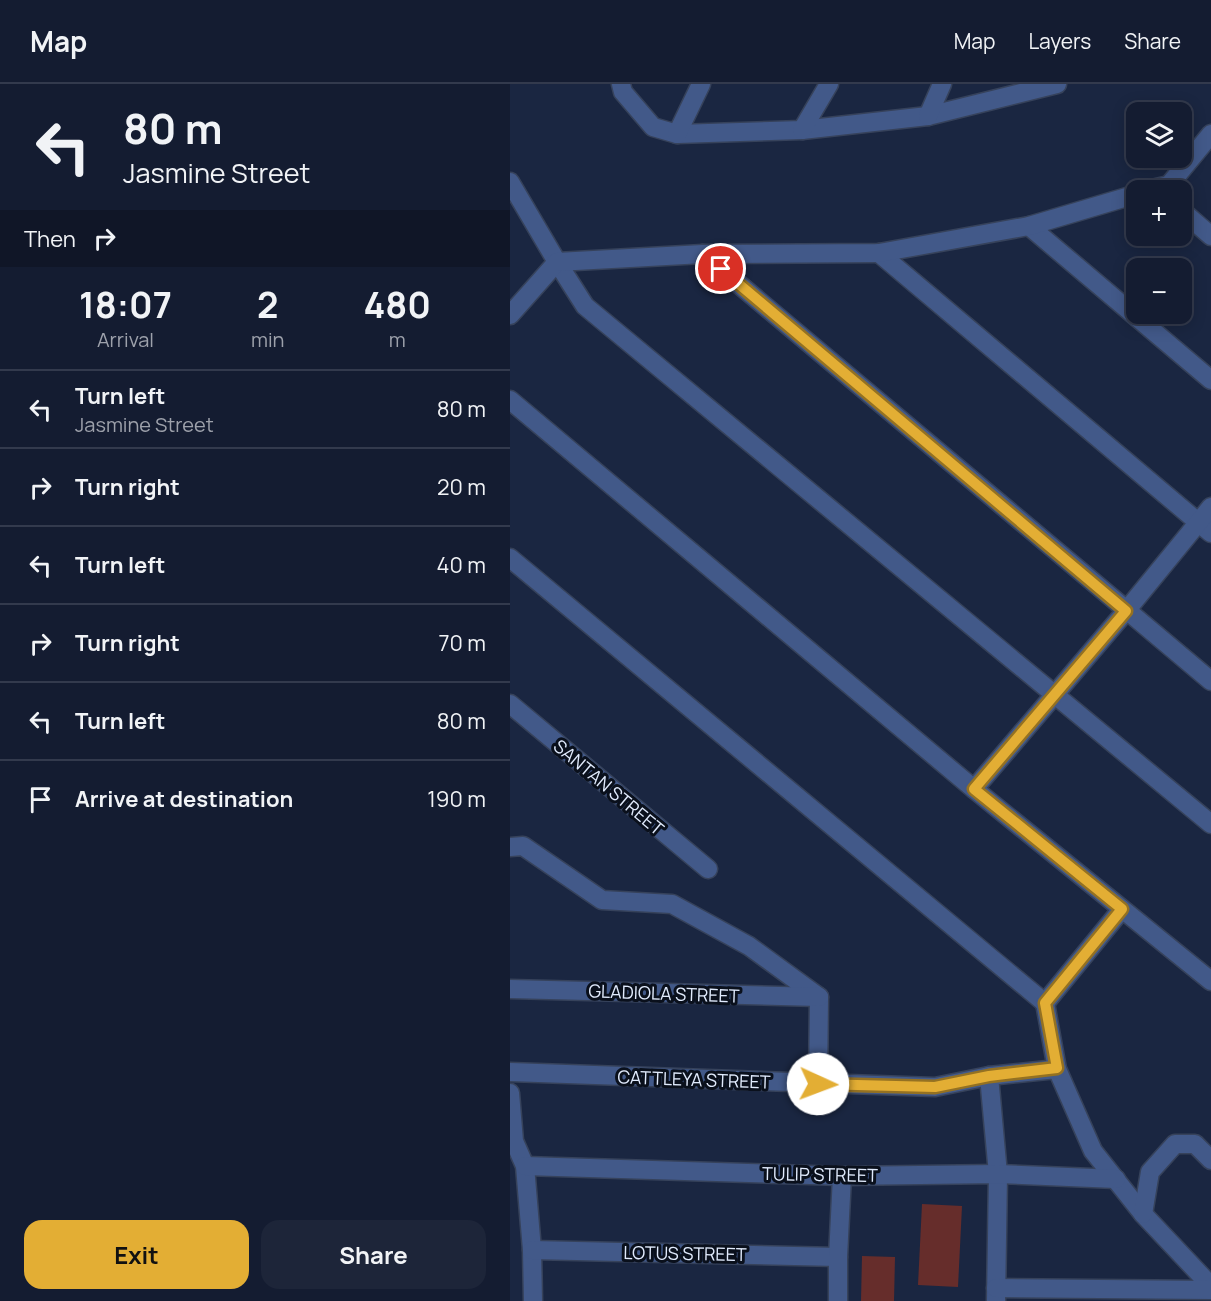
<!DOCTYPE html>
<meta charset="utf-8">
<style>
:root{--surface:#141c31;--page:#1d2539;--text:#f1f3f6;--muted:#9da1ab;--line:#333a4d;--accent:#e3ae34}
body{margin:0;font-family:Manrope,sans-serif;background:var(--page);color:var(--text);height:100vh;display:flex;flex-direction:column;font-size:22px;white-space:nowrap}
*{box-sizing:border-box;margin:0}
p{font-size:20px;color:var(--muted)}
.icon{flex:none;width:33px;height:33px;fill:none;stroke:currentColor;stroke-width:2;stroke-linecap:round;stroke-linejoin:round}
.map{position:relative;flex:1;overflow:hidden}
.panel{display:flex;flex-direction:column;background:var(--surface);width:510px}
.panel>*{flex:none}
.hud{background:#141c31;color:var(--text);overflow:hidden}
.buttons{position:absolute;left:616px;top:18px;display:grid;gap:12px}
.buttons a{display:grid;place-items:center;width:66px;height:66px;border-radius:12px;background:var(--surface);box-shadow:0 3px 15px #0003,0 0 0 2px var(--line);font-size:30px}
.pin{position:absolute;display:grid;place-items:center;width:51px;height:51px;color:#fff;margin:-26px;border:3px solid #fff;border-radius:50%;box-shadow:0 2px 6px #0007}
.me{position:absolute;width:66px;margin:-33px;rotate:92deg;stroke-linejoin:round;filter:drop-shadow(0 0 4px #0008)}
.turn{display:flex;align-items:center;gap:21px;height:126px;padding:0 24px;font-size:27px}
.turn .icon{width:78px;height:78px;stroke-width:2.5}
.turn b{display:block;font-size:42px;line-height:51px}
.then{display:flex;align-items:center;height:57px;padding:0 24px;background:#0003;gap:12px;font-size:22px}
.eta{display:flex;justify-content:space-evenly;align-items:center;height:102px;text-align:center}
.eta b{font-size:36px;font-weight:700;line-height:42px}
.primary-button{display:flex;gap:12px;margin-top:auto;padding:12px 24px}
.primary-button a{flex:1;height:69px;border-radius:18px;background:var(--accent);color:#111;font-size:24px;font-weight:700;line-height:69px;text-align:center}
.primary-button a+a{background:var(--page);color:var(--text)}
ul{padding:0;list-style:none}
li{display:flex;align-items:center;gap:18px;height:78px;padding:0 24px;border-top:2px solid var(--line)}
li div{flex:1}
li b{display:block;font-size:22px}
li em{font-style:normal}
header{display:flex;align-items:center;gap:36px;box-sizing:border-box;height:84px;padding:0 30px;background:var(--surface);border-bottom:2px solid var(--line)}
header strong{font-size:28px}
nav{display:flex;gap:33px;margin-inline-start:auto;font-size:21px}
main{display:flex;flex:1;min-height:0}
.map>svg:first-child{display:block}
.green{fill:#662d2b}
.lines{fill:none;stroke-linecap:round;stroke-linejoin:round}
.minor-casing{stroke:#36425b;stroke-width:21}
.minor{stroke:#425989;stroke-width:18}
.route-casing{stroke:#947122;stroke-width:15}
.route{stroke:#e3ae34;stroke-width:10}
.labels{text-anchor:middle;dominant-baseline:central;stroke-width:6;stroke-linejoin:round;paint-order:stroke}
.street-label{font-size:18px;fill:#e1ebfd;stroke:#0a101c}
</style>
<header>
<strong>Map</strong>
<nav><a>Map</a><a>Layers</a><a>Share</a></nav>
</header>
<main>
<section class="panel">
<div class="hud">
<div class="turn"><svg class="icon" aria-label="left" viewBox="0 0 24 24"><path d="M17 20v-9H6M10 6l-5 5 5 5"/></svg><div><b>80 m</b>Jasmine Street</div></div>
<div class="then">Then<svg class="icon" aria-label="right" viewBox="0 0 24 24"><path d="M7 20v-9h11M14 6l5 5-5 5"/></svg></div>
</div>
<div class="eta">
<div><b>18:07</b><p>Arrival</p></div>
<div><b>2</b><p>min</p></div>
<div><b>480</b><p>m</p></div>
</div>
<ul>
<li><svg class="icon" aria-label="left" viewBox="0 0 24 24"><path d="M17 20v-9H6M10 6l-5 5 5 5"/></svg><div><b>Turn left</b><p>Jasmine Street</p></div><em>80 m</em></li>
<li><svg class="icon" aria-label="right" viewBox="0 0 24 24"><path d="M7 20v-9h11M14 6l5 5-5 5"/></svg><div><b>Turn right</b></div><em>20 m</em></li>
<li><svg class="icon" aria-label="left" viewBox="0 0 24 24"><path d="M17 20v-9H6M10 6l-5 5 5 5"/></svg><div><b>Turn left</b></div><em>40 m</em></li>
<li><svg class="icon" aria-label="right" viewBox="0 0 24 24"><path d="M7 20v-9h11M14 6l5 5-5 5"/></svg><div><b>Turn right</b></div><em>70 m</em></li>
<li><svg class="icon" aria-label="left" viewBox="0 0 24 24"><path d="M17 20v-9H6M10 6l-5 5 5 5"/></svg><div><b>Turn left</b></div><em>80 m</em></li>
<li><svg class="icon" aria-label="arrive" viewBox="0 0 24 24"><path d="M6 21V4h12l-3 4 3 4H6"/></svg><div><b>Arrive at destination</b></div><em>190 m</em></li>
</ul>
<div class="primary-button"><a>Exit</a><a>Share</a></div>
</section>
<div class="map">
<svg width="701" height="1217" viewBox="0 0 701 1217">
<rect width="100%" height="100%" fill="#1a2641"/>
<g class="green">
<path d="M412,1120L452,1122L448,1203L408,1201Z"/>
<path d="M352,1172L385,1173L384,1217H351Z"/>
</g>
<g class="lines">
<g class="minor-casing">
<g id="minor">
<path d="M111,0L113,8L143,43L167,50L292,46L418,32L547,0"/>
<path d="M418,32L432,0"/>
<path d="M292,46L319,0"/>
<path d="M167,50L191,0"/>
<path d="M0,98L47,178L75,222L701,740"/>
<path d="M638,106L659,101L701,50"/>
<path d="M672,127L701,152"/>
<path d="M519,142L701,296"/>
<path d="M369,169L701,449"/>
<path d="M193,170L701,597"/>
<path d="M0,231L47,178L193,170L369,169L519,142L627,110"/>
<path d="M0,316L464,705L701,897"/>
<path d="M0,474L535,919"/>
<path d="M0,620L198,785"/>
<path d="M464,705L616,527L701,423"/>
<path d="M0,763L13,762L92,816L162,820L239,862L309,913L308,1000"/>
<path d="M0,905L309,913"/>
<path d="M535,919L547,985L583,1067L633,1130L701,1202"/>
<path d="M535,919L612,825"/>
<path d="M0,988L425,1003L479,992L547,985"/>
<path d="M479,992L488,1090L486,1217"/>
<path d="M0,1009L4,1057L15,1082L22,1166L23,1217"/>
<path d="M15,1082L332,1092L488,1090L606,1095"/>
<path d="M633,1130L640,1088L665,1060H685L701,1076"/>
<path d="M22,1166L328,1173"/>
<path d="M486,1204L701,1206"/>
<path d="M328,1217V1173L332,1092"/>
</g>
</g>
<use href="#minor" class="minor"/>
</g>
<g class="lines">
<g class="route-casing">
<path id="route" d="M211,185L616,527L464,705L612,825L535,919L547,984L479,992L425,1003L308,1000"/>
</g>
<use href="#route" class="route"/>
</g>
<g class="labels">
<g class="street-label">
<text transform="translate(99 703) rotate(40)">SANTAN STREET</text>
<text transform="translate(154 909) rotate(2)">GLADIOLA STREET</text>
<text transform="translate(184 995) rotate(2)">CATTLEYA STREET</text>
<text transform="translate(310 1090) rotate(1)">TULIP STREET</text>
<text transform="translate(175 1169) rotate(1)">LOTUS STREET</text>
</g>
</g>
</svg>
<div class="buttons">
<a><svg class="icon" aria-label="layers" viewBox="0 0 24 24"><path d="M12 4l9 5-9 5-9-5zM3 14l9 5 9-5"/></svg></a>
<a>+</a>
<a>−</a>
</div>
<div class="pin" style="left:211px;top:185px;background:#d93025"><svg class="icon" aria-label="arrive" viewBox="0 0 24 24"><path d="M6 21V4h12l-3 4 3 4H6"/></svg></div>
<svg class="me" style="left:308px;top:1000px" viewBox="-20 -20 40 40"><circle r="19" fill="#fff"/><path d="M0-13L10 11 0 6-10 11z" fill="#e3ae34"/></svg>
</div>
</main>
